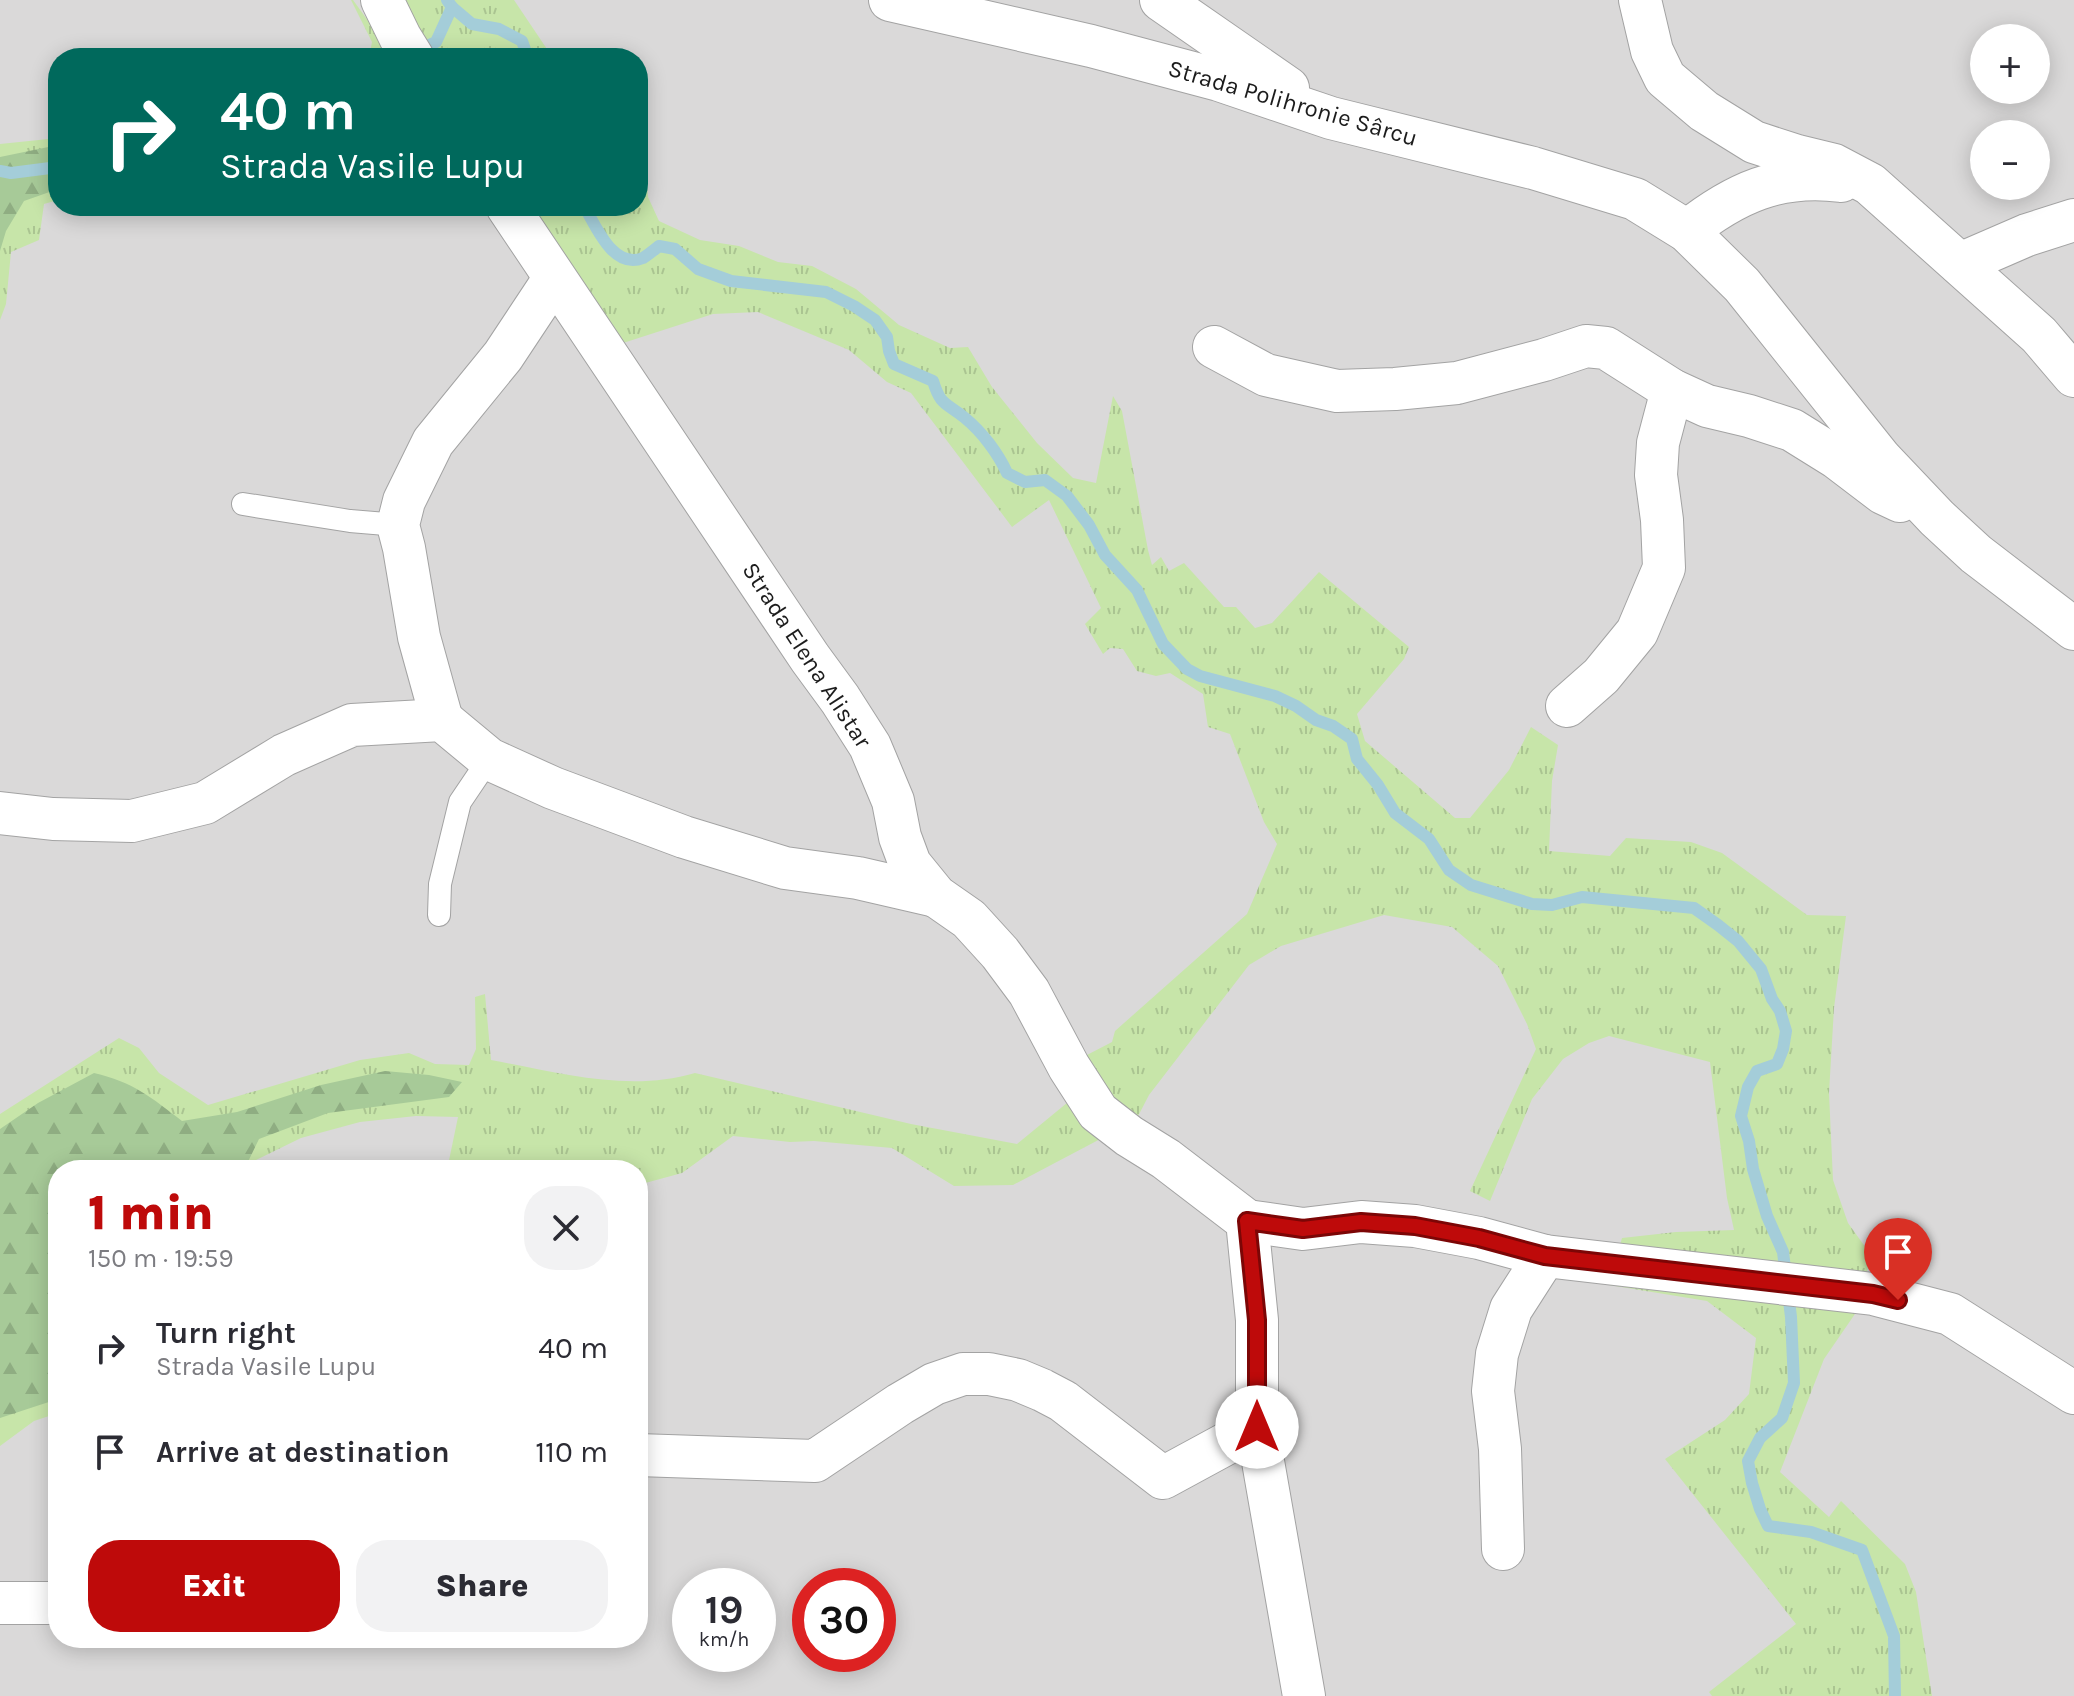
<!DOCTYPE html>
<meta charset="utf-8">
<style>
:root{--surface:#fff;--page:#f2f2f3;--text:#2b2b33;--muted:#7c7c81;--accent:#be0a0a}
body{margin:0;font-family:Karla,sans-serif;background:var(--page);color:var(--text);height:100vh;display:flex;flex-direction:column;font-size:30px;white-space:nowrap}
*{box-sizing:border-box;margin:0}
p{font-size:26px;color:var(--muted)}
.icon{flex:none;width:44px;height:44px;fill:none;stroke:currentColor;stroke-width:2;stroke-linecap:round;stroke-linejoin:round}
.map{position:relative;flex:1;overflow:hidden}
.side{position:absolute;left:48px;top:1160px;width:600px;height:488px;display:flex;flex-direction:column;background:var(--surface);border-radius:32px;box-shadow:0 4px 20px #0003}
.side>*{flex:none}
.guide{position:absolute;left:48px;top:48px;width:600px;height:168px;border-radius:32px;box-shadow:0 4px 20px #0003;background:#00695c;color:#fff;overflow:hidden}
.fabs{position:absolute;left:1970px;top:24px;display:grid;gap:16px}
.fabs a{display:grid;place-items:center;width:80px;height:80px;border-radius:50%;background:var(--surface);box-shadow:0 4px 20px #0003;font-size:40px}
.speed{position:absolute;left:672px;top:1568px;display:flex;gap:16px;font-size:40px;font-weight:700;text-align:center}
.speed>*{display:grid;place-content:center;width:104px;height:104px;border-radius:50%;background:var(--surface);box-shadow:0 4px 20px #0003;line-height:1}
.speed small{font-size:20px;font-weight:400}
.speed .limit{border:12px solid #d22;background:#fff;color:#111}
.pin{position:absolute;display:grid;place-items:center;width:68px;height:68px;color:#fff;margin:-82px -34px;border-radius:50% 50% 50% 0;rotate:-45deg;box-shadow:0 0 8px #0007}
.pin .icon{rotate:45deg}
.me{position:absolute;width:88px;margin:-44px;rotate:0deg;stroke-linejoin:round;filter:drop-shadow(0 0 6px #0008)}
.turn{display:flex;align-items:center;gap:28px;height:168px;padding:0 40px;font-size:36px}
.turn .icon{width:104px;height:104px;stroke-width:2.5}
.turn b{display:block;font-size:56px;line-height:68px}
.round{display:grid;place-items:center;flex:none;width:84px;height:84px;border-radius:32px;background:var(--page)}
.headline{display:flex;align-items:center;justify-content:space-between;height:136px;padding:0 40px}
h1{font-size:48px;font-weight:800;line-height:60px;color:var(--accent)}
.primary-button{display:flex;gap:16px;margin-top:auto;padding:16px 40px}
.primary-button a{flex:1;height:92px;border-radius:32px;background:var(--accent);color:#fff;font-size:32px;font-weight:800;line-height:92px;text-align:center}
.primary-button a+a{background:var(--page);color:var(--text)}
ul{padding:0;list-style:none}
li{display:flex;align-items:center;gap:24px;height:104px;padding:0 40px}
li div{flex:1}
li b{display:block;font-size:30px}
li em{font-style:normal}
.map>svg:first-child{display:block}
.residential{fill:#dad9d9;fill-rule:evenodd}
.grass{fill:url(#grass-tufts)}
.forest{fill:url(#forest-firs)}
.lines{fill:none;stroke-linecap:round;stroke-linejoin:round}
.stream{stroke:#a4cdd9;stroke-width:12}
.lane-casing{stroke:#a3a3a3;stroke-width:24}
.street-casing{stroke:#a3a3a3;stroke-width:44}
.lane{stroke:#fff;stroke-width:22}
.street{stroke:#fff;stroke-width:42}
.route-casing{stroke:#7c0606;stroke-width:20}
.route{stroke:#be0a0a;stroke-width:14}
.labels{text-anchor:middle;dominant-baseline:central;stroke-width:7;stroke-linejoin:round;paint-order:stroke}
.street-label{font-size:24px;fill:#1c1c1c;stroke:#fff}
</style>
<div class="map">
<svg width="2074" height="1696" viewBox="0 0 2074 1696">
<defs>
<pattern id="grass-tufts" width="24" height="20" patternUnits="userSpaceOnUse" patternTransform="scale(2)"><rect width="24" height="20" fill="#c7e5a9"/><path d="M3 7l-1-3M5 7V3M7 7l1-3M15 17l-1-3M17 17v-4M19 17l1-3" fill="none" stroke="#aac491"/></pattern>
<pattern id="forest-firs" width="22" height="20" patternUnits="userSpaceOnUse" patternTransform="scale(2)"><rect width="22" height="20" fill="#a7ca98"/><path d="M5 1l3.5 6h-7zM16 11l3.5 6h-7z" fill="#8fad82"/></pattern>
</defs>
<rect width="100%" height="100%" fill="#ede9e2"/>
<path class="residential" d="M0,0H2074V1696H0ZM1984,38H2036V90H1984ZM58,58H638V206H58ZM1984,134H2036V186H1984ZM58,1170H638V1638H58ZM690,1586H758V1654H690ZM810,1586H878V1654H810Z"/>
<g class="grass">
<path d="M351,0H353L395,58H369L372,42Z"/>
<path d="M403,0H514L553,58H431Z"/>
<path d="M58,138V200L44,204L39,240L11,252L6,304L0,320V144Z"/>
<path d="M638,155L645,161L648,197L659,221L700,240L739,246L778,262L812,266L856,289L899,325L950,348L968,347L992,387L1037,443L1073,478L1096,483L1113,396L1122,411L1148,550L1152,565L1161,557L1169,571L1184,563L1224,607H1236L1255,628L1272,623L1319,572L1409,647L1404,659L1357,714L1365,741L1455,818H1470L1509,770L1531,727L1558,745L1552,781L1549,851L1610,856L1626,838L1691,842L1722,853L1807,915L1846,916L1834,1008L1829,1093L1833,1180L1848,1223L1871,1255L1857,1311L1824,1359L1780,1472L1829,1517L1841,1501L1905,1564L1916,1592L1932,1696H1712L1709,1692L1796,1624L1665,1459L1725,1420L1749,1394L1756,1338L1707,1301L1609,1285L1622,1238L1676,1232L1734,1230L1727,1198L1710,1062L1609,1036L1589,1043L1563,1059L1532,1099L1490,1201L1470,1191L1536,1049L1527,1024L1498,966L1452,927L1384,915L1281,946L1249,965L1149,1095L1135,1122L1096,1086L1085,1056L1112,1042L1115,1031L1247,914L1277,844L1264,822L1230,734L1208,727L1203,694L1170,673L1156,676L1137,671L1123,649L1110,648L1103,654L1085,624L1101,608L1049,500L1012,527L911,393L887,382L849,350L758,312L713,314L620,344L525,206H638Z"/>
<path d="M485,994L491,1060C557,1072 628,1093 695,1073L911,1124L1017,1144L1073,1098L1106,1136L1013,1185L954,1186L892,1148L814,1141L790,1142L733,1136L682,1173L638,1185V1170H447L458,1117L416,1116L360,1122L301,1138L250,1163L247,1170H58V1413L34,1421L0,1446V1114L119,1038L139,1048L159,1073L208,1105L360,1060L409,1053L435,1064L469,1065L476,1049L475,997Z"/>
</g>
<g class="forest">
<path d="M58,145V189L24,201L6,231L0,251V157Z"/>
<path d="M385,1071L429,1075L462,1082L449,1097L328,1113L259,1139L244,1170H58V1399L0,1418V1129L38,1103L94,1073C133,1082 151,1097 182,1121L237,1112L321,1085Z"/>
</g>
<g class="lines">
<g class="stream">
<path d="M447,0L452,7L472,24L499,29L522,41L528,58"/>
<path d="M416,51L436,42L452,7"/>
<path d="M0,171L11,173L58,167"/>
<path d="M584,206C596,226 613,270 643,258C648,255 654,250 659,246L675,249L698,269L731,281L826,292L854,306L875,320L887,337L889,351L894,364L933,381C941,407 946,402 965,418C982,432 998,453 1007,473L1025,482L1045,480L1067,496L1089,525L1105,555L1137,590L1163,644L1187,669L1200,676L1275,696L1296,706L1316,720L1333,726L1352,739L1357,759L1378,785L1395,813L1429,839L1449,870L1471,885L1532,904L1552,905L1582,897L1694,908L1718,925L1738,941L1761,969L1772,999L1780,1011L1786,1031L1783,1049L1777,1064L1757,1071L1748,1087L1741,1116L1749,1141L1753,1169L1767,1216L1783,1252L1791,1317L1794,1383L1782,1418L1760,1438L1748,1461L1752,1483L1760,1509L1768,1526L1811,1532L1862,1550L1894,1636L1895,1696"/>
</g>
<g class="lane-casing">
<g id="lane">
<path d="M243,504L350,521L398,525"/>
<path d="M439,915L440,884L460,802L489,759"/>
</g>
</g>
<g class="street-casing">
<g id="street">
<path d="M382,0L400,37L413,58"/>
<path d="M890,0L1091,46L1219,80L1331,118L1533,168L1635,199L1687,231L1742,285L1881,459L1937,518L1976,554L2074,629"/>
<path d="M1161,0L1288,88"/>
<path d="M1640,0L1652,51L1665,78L1704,111L1754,142L1797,156L1834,165L1870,184L2039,335L2074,376"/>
<path d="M507,206L810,658L840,699L870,746L893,801L900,837L910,864L936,896L969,919L1000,953L1029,992L1069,1067L1098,1112L1129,1136L1166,1159L1247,1221L1257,1320V1427L1304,1696"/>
<path d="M1687,231C1735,193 1779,173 1841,181"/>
<path d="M1960,264L2027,235L2074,220"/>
<path d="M1214,347L1266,375L1337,391L1395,389L1457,383L1544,360L1586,346L1606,348L1672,390L1707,406L1749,416L1792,430L1837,458L1883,493L1900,501"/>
<path d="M1567,706L1601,676L1637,632L1664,568L1662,520L1656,475L1658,443L1672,390"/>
<path d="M442,720L419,637L404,548L398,525L404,501L433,442L503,356L554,279"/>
<path d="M0,813L53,819L132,821L205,803L284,755L352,725L442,720L489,759L553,788L684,837L785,868L858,878L936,896"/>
<path d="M1247,1221L1303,1229L1361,1222L1415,1226L1479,1238L1545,1256L1873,1294L1950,1314L2074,1393"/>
<path d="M638,1455L815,1461L900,1404L934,1384L963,1374H989L1018,1380L1042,1390L1063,1401L1163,1478L1257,1427"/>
<path d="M1503,1549L1500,1449L1493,1391L1497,1354L1511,1309L1545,1256"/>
<path d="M0,1603H58"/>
</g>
</g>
<use href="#lane" class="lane"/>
<use href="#street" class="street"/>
</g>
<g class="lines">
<g class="route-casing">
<path id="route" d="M1257,1427V1320L1247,1221L1303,1229L1361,1222L1415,1226L1479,1238L1545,1256L1873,1294L1898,1300"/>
</g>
<use href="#route" class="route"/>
</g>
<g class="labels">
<g class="street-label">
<text transform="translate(1293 103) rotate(16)">Strada Polihronie Sârcu</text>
<text transform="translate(807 655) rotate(57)">Strada Elena Alistar</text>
</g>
</g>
</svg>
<div class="fabs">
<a>+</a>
<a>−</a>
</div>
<div class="speed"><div>19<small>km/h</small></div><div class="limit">30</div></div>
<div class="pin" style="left:1898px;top:1300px;background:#d93025"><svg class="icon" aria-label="arrive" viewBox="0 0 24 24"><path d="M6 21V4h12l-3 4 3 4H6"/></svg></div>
<svg class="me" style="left:1257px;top:1427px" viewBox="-20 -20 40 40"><circle r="19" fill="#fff"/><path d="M0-13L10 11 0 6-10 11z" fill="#be0a0a"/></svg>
<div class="guide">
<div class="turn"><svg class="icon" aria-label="right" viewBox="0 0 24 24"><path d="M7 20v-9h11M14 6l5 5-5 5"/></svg><div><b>40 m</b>Strada Vasile Lupu</div></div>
</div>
<section class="side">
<div class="headline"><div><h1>1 min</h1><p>150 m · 19:59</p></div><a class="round"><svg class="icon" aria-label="close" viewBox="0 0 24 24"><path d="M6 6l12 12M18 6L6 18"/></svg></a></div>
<ul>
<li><svg class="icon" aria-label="right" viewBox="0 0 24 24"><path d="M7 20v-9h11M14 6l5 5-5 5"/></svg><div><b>Turn right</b><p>Strada Vasile Lupu</p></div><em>40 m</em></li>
<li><svg class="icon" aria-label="arrive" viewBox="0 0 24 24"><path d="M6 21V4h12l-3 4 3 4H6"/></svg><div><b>Arrive at destination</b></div><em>110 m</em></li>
</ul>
<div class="primary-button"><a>Exit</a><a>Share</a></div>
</section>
</div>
